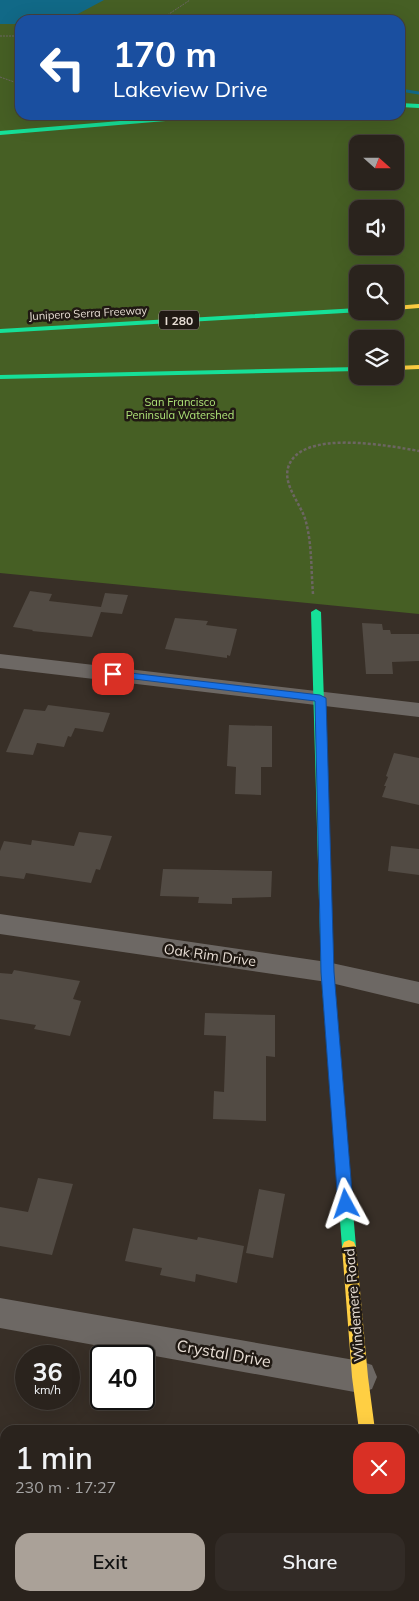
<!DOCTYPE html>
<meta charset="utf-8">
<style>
:root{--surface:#2a231d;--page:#322b26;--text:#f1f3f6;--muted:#a5a4a4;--line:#46403b;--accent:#aaa198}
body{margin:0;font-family:Mulish,sans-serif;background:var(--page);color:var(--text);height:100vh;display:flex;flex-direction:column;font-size:19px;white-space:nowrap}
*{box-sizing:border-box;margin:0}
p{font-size:16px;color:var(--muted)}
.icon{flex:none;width:28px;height:28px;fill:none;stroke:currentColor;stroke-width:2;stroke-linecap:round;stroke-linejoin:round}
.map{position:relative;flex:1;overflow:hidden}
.sheet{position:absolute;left:0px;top:1425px;width:420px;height:176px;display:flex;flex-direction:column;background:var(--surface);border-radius:15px 15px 0 0;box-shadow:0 5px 20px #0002,0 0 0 1px var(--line)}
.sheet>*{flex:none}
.hud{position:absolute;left:15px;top:15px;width:390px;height:105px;border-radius:15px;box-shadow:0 5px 20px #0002,0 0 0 1px var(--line);background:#1a4fa0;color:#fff;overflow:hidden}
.needle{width:32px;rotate:111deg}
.fabs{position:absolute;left:349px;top:135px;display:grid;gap:10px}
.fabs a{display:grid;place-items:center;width:55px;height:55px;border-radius:10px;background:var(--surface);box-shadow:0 5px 20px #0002,0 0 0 1px var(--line);font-size:25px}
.speed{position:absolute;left:15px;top:1345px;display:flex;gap:10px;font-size:25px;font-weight:700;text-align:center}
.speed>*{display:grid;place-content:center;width:65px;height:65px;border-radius:50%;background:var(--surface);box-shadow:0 5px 20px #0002,0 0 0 1px var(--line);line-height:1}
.speed small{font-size:12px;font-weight:400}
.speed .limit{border:2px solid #111;border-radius:8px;background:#fff;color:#111}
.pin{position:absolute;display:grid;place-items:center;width:42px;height:42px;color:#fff;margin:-21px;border-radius:10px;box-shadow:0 2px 8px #0006}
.me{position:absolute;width:55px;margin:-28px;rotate:355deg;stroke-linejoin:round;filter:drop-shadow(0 0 4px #0008)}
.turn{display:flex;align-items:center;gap:18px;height:105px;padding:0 15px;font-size:22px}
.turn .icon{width:65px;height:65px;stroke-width:2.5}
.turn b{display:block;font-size:35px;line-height:42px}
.round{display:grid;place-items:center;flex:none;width:52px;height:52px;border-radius:15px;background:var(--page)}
.headline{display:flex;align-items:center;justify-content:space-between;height:85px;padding:0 15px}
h1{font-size:30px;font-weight:600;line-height:38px}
.primary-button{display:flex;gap:10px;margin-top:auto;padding:10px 15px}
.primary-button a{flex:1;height:58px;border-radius:15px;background:var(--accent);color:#111;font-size:20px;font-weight:600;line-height:58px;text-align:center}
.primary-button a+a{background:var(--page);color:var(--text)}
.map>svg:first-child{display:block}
.green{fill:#465f24;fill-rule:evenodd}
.water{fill:#116987}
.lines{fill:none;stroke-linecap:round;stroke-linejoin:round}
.stream{stroke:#116987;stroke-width:3}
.building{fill:#524b44}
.path-far1{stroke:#6c6662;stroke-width:1;stroke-dasharray:2 1;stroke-linecap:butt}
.path{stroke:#6c6662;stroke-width:2.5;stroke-dasharray:3 2;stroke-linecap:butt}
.street{fill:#6d6864;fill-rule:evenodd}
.fast{fill:#16e098;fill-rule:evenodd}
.slow{fill:#ffcf43;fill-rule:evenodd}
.route{fill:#1a73e8;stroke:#114b97}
.labels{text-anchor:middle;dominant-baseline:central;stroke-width:5;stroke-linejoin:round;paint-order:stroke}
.far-street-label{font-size:11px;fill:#e8ded5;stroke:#201913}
.far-park-label{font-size:11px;fill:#aee478;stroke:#201913}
.shield{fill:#201913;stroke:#aca39b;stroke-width:1}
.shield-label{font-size:12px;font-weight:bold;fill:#e8ded5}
.street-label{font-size:14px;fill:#e8ded5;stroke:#201913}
.near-street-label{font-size:16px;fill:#e8ded5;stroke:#201913}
</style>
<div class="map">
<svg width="419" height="1601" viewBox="0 0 419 1601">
<rect width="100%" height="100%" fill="#382f27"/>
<path class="green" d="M0,0H419V614L0,573ZM20,20H400V115H20ZM358,144H395V181H358ZM358,209H395V246H358ZM358,274H395V311H358ZM358,339H395V376H358Z"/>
<path class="water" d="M0,0H104L76,15L87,20H20V24H0Z"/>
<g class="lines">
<path class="stream" d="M400,90L419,93"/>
</g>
<g class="building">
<path d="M30,591L52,594L49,601L101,607L105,593L128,595L122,614L101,612L92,637L32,631L33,630L13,627Z"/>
<path d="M175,618L208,621L206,625L237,629L230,656L227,655V658L165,649Z"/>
<path d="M362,623L382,624L383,630H390L391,634H419V661L392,662L393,674H366Z"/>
<path d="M48,705L110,713L103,732L75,728L71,737L68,736L64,747L37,743L33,755L6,752L24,709L45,711Z"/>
<path d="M229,725L272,726V767H261V795L235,794L236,767L227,766Z"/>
<path d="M394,753L419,758V805L382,797L386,786H384L388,777L386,776Z"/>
<path d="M79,832L112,836L100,870L96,869L91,883L26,873L24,879L0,876V851L4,841L31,845L32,840L74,846Z"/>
<path d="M391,846L419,849V875L388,871Z"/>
<path d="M163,869L272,871L271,897L232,898V904L198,903L199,897L160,896Z"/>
<path d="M14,970L80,981L73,999L81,1001L70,1036L34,1029L36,1025L0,1019V973L12,974Z"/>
<path d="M205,1013L275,1015V1057L266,1056V1121L213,1119L214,1091L224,1092L226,1036L204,1035Z"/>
<path d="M38,1178L73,1184L52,1255L0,1246V1207L28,1212Z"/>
<path d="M259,1189L285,1194L273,1258L246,1253Z"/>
<path d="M133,1228L197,1240L198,1237L244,1246L237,1283L196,1274L195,1282L160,1275L162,1268L125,1261Z"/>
</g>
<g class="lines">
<g class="path-far1">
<path d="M160,20L190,0"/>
<path d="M0,36H20"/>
<path d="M0,77L20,84"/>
</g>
<path class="path" d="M313,594C311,570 312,545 306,522C302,505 283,486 288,468C299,428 390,446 419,451"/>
<g class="street">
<path d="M0,654L419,703V717L0,668Z"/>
<path d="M0,914L327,962L419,982V1004L327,982L0,934Z"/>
<path d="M0,1298L360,1361L372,1365L377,1377L372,1389L360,1393L0,1328Z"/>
<path d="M415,1571L419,1573V1601H401L399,1596H415Z"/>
</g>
<g class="fast">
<path d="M400,103L419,104V108L400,107Z"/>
<path d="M192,115H216L213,117L0,135V131Z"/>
<path d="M358,308V311L361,312L0,333V329Z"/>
<path d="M358,367V371L0,379V375Z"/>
<path d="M316,609L321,612L333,972L356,1247L354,1252L349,1254L344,1252L342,1247L321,972L311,612Z"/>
</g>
<g class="slow">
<path d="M419,304V308L395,310V306Z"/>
<path d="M419,365V369L395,370V366Z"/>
<path d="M349,1240L354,1242L356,1247L368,1377L375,1430H359L352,1377L342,1247L344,1242Z"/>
</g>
</g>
<path class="route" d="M113,671L320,695L326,698L334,972L353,1204L351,1208L346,1210L341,1208L338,1204L321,972L315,701L109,676L108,674L109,672Z"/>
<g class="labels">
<g class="far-street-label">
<text transform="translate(88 313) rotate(-3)">Junipero Serra Freeway</text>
</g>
<g class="far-park-label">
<text x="180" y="402">San Francisco<tspan x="180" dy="13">Peninsula Watershed</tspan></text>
</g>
<rect class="shield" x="159" y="310.5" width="40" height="19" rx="4"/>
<g class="shield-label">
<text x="179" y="320">I 280</text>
</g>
<g class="street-label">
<text transform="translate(210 955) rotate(8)">Oak Rim Drive</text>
<text transform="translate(354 1305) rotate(-95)">Windemere Road</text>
</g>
<g class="near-street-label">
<text transform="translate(224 1353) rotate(10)">Crystal Drive</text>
</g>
</g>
</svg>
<div class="fabs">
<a><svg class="needle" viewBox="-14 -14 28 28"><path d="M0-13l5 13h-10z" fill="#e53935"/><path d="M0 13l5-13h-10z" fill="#a5a4a4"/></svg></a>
<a><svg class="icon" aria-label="sound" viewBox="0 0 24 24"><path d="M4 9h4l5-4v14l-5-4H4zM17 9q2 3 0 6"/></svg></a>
<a><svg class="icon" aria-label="search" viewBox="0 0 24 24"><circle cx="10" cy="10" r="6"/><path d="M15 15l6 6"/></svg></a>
<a><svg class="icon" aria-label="layers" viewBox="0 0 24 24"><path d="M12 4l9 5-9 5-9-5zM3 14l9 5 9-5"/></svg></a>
</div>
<div class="speed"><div>36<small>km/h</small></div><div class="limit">40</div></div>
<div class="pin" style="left:113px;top:674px;background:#d93025"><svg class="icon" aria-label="arrive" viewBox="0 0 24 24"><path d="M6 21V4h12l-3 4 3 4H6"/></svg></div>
<svg class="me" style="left:346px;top:1204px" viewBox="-20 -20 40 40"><path d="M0-17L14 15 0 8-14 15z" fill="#1a73e8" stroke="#fff" stroke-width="4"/></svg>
<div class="hud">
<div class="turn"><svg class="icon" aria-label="left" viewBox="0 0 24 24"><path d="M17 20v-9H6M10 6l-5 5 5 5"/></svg><div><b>170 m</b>Lakeview Drive</div></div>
</div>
<section class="sheet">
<div class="headline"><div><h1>1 min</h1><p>230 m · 17:27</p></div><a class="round" style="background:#d93025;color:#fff"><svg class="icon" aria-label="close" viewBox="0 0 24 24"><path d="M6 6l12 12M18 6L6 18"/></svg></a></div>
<div class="primary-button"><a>Exit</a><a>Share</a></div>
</section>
</div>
